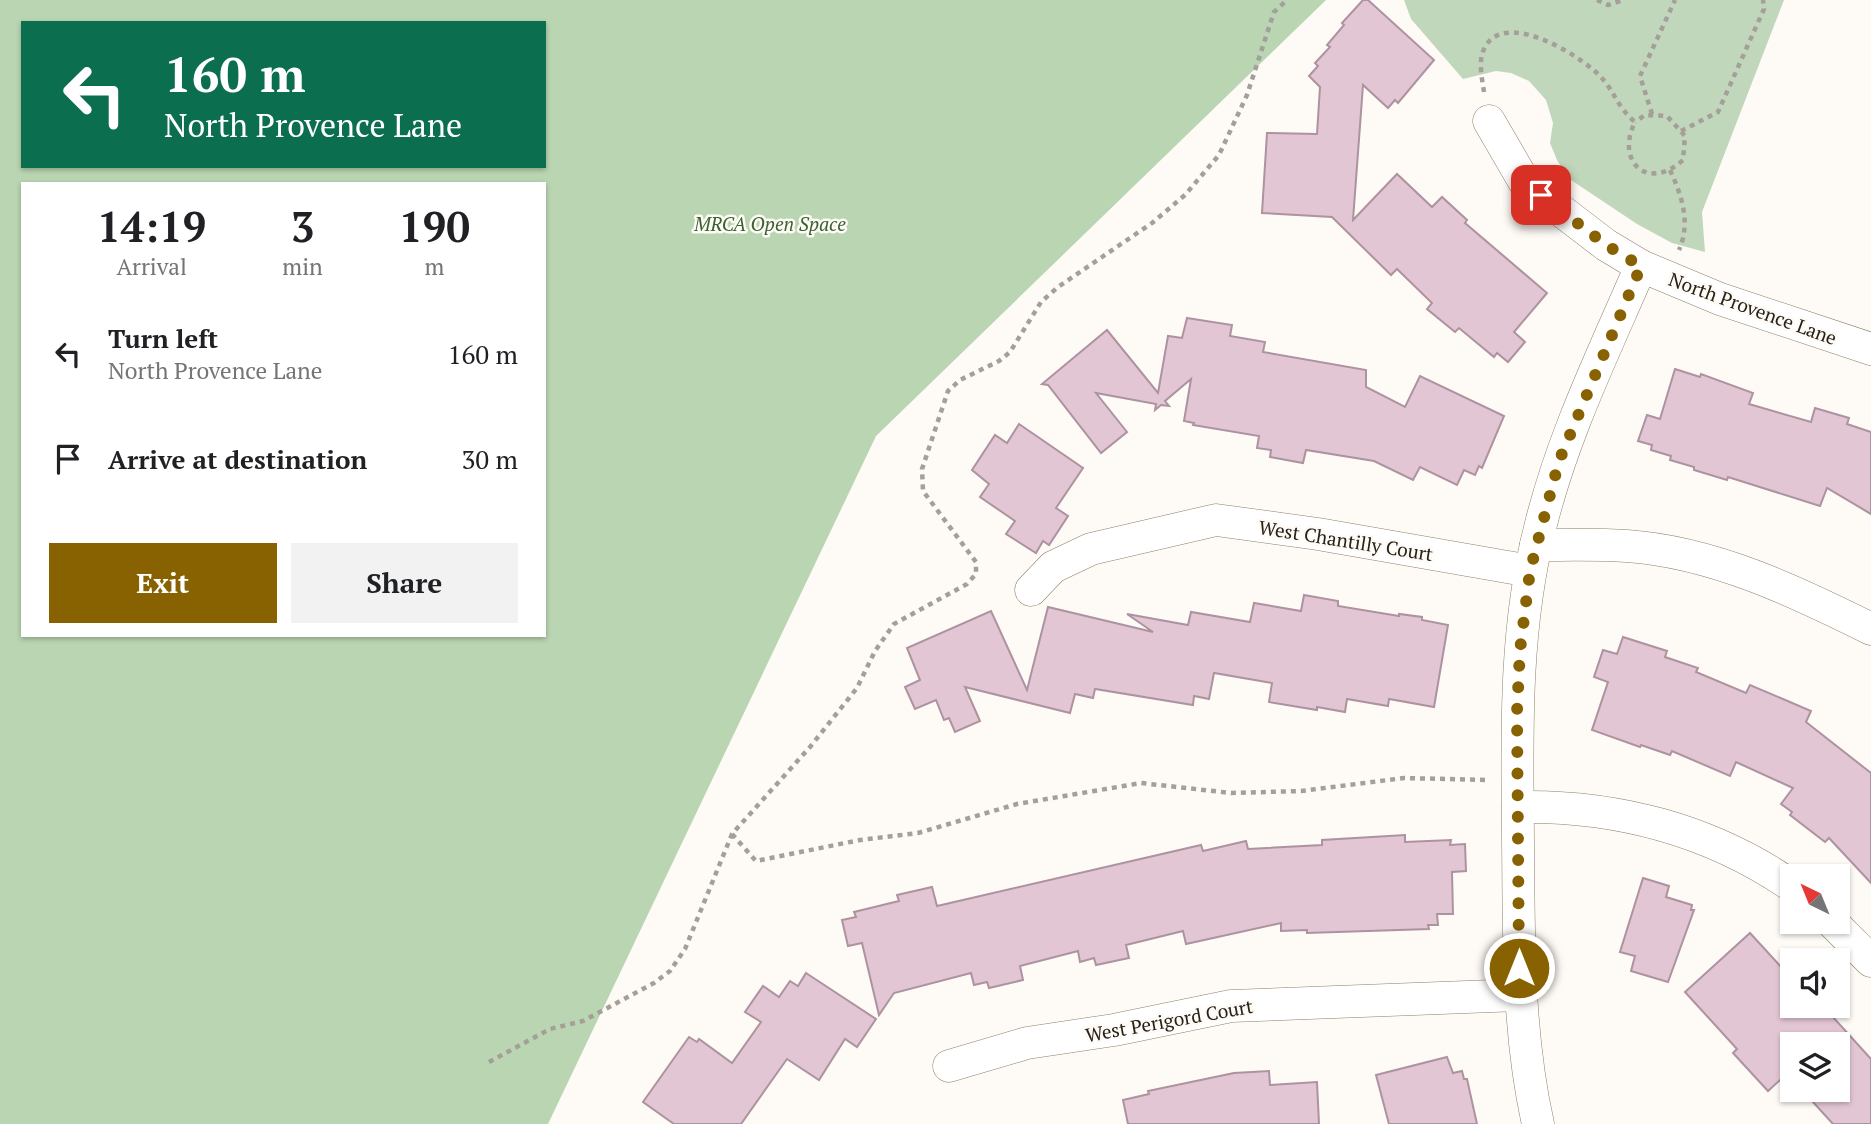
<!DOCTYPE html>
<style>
:root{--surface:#fff;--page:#f2f2f2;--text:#202124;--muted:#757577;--accent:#886200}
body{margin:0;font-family:"PT Serif",serif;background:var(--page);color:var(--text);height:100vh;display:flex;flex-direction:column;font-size:26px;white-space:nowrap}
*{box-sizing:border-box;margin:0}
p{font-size:23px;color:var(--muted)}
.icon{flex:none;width:38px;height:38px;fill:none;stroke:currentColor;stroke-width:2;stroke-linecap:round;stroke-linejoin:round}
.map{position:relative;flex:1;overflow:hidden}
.side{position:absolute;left:21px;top:182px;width:525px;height:455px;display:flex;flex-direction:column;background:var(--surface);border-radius:0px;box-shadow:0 2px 5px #0004}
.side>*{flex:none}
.hud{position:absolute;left:21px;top:21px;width:525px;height:147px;border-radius:0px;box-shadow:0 2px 5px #0004;background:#0b6e4f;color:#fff;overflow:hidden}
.needle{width:46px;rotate:317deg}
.tools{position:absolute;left:1780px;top:864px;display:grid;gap:14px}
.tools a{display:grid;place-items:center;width:70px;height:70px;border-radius:0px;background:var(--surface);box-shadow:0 2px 5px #0004;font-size:35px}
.pin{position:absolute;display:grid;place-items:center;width:60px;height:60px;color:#fff;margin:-30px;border-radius:14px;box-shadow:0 4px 10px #0006}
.me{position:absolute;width:77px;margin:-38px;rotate:0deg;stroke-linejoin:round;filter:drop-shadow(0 0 5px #0008)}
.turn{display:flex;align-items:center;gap:24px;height:147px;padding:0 28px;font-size:32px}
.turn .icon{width:91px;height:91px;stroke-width:2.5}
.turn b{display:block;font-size:49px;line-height:60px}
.eta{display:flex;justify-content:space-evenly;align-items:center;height:119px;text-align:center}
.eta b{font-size:42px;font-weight:700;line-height:49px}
.button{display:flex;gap:14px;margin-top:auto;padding:14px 28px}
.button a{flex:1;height:80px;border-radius:0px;background:var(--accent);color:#fff;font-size:28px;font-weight:700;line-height:80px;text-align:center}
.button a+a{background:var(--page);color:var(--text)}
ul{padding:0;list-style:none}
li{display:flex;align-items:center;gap:21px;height:105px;padding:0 28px}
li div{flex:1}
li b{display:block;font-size:26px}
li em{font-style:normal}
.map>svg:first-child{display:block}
.green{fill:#c1d7bc}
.forest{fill:#b9d5b2;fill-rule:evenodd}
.building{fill:#e3c6d4;stroke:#ad92a0;stroke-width:2}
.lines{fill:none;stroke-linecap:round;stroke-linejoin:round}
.minor-casing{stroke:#8f8069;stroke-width:33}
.path{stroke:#a49f99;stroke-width:4.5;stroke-dasharray:5 5;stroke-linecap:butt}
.minor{stroke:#fff;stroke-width:32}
.route{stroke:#886200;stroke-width:12;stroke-dasharray:0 21.6}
.labels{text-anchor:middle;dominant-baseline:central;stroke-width:5;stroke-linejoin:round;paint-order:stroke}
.park-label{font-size:19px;font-style:italic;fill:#3a6131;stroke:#fefaf5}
.street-label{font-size:19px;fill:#272118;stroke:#fefaf5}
</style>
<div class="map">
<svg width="1871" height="1124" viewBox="0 0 1871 1124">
<rect width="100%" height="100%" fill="#fefaf5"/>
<path class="green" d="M1404,0H1784L1702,212L1705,252L1672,243L1637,224L1568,178L1557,160L1550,143L1553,123L1546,100L1529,81L1511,73L1496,71L1463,79L1411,19Z"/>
<path class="forest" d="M0,0H1326L876,436L548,1124H0ZM23,23H544V166H23ZM23,184H544V635H23Z"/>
<g class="building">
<path d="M1363,0H1368L1434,60L1398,103L1395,100L1388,108L1363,85L1353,220L1397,174L1432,207L1442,197L1467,220L1465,223L1547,293L1514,332L1525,342L1508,362L1497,353L1494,357L1459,328L1455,332L1427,309L1432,303L1397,269L1391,275L1332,217L1262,213L1267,133L1317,134L1320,87L1309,76L1318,66L1315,63L1330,47L1327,45L1344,25L1342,23Z"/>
<path d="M1187,318L1232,325L1230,336L1265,342L1263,352L1366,370V387L1405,407L1420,376L1504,416L1482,468L1479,466L1475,475L1464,470L1457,485L1420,467L1413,480L1374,461L1306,450L1303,463L1270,457L1271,450L1257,448L1259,436L1193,425L1194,423L1184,421L1191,379L1165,401L1169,406L1161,405L1155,410L1156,404L1096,393L1127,432L1101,453L1048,385L1042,384L1107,330L1158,393L1168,336L1182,338Z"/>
<path d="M1675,369L1700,377L1701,374L1753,393L1749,404L1811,422L1815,408L1849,418L1847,424L1871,432V514L1827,488L1820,506L1728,477L1727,480L1694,470V467L1670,460L1671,456L1651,450L1652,445L1638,441L1647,415L1660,419Z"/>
<path d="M1019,424L1083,468L1056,508L1068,516L1049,545L1043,541L1036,553L1006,534L1015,521L980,497L989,484L972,470L995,435L1007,443Z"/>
<path d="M1304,595L1338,601V606L1399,616V614L1422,617V620L1448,625L1434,707L1389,699L1388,706L1347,699L1345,712L1317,707V710L1269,702L1272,683L1214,673L1209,699L1194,696L1193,705L1095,689L1093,698L1075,694L1070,713L965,687L980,721L955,732L949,718L944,720L936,700L915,709L905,687L920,680L907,648L991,611L1027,690L1048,607L1153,632L1127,614L1188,625L1191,612L1250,622L1254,603L1301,611Z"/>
<path d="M1623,637L1667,651L1665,657L1698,668L1696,672L1746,693L1750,685L1811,711L1806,722L1871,773V883L1829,838L1825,842L1790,815L1792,812L1781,804L1793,788L1736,762L1730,776L1672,751L1670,755L1641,745L1640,747L1592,730L1608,682L1594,677L1603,650L1617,654Z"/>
<path d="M1405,835V842L1451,840L1450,845L1465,844L1466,871L1452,872L1453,914H1437L1438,925H1428L1429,929L1307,933V930L1281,931V923L1186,944L1183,931L1126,945L1129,958L1096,965L1094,958L1080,962L1078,951L1020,966L1023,980L989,988L987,982L974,985L971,973L894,993L879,1015L862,943L848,946L842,920L856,917L854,912L899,901L897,895L932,887L937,906L1201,845L1203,851L1246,841L1248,849L1322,845V840Z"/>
<path d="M1643,878L1669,886L1666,897L1692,905L1691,910H1694L1668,982L1631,971L1635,956L1620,952Z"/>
<path d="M1750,933L1792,979V1006H1823L1871,1059V1124H1833L1802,1090H1838V1045H1792V1080L1790,1078L1784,1084L1780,1080L1768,1091L1733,1053L1737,1049L1685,992Z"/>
<path d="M806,973L876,1019L857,1047L845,1039L819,1080L787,1059L741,1124H674L643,1102L689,1037L697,1042L699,1039L732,1063L761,1022L745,1012L763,986L779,997L790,981L798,986Z"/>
<path d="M1447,1057L1453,1073L1462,1071L1464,1079H1467L1477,1124H1389L1376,1075Z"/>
<path d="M1269,1071L1270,1085L1317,1082L1319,1124H1128L1123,1100L1149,1094L1148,1091L1234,1073Z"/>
</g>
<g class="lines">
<g class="minor-casing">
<g id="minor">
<path d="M1489,121L1525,183L1606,245L1641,266L1720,299L1871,349"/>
<path d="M1536,545C1566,545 1597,544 1627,546C1713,552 1795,591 1871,629"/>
<path d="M1031,590L1053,567L1091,549L1216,520L1318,534L1530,571"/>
<path d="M1518,807C1616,805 1711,830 1792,886"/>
<path d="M1832,922L1871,961"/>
<path d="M949,1066L1027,1043L1114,1030L1231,1006L1519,995"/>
<path d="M1538,1124C1517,1030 1519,935 1518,839C1517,734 1514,630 1540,528C1562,437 1604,352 1641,266"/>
</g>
</g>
<g class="path">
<path d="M1597,0L1608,5L1623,0"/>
<path d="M1484,92C1482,78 1478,62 1484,49C1503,8 1578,54 1599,75C1615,91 1616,106 1635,122C1615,162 1648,192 1683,160L1685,136L1667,116L1645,115L1635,122"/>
<path d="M1652,114L1640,76L1675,0"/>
<path d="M1681,131L1718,112L1764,9L1763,0"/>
<path d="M1670,170C1682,196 1691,223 1679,250"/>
<path d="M732,834L756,861L860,840L918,833L1017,804L1141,783L1231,793L1301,791L1404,778L1489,780"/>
<path d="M489,1062L550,1029L583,1021L654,983L670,971L685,949L732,834L810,747L857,688L875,651L894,624L967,584L976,574V562L923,491L922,469L948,391L960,380L999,361L1010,352L1041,302L1058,287L1152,223L1185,195L1219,155L1247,95L1274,12L1287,0"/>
</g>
<use href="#minor" class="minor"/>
</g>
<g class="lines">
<path class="route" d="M1519,968L1517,712L1520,650L1530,571L1559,461L1641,266L1606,245L1541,195"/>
</g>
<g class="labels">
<g class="park-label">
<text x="770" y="223">MRCA Open Space</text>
</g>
<g class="street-label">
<text transform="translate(1753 308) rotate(20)">North Provence Lane</text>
<text transform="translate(1346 540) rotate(9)">West Chantilly Court</text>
<text transform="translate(1169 1020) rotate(-10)">West Perigord Court</text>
</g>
</g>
</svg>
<div class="tools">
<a><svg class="needle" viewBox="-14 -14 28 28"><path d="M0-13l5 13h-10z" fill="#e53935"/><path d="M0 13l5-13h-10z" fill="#757577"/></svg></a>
<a><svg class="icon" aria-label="sound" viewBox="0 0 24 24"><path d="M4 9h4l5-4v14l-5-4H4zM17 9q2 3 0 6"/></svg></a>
<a><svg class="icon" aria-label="layers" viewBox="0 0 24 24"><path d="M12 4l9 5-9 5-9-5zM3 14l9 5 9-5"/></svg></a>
</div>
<div class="pin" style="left:1541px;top:195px;background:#d93025"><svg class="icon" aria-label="arrive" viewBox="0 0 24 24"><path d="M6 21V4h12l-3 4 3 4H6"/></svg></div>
<svg class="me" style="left:1519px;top:968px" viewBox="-20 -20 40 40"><circle r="17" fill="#886200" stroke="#fff" stroke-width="3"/><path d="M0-11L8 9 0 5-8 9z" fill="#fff"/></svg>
<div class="hud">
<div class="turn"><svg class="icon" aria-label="left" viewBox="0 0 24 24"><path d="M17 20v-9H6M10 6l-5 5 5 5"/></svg><div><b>160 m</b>North Provence Lane</div></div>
</div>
<section class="side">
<div class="eta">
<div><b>14:19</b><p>Arrival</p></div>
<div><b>3</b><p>min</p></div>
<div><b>190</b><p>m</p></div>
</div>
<ul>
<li><svg class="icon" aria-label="left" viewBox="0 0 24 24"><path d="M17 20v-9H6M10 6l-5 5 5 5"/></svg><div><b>Turn left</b><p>North Provence Lane</p></div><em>160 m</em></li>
<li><svg class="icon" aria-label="arrive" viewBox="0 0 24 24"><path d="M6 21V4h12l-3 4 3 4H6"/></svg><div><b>Arrive at destination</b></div><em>30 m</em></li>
</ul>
<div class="button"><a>Exit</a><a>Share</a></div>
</section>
</div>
